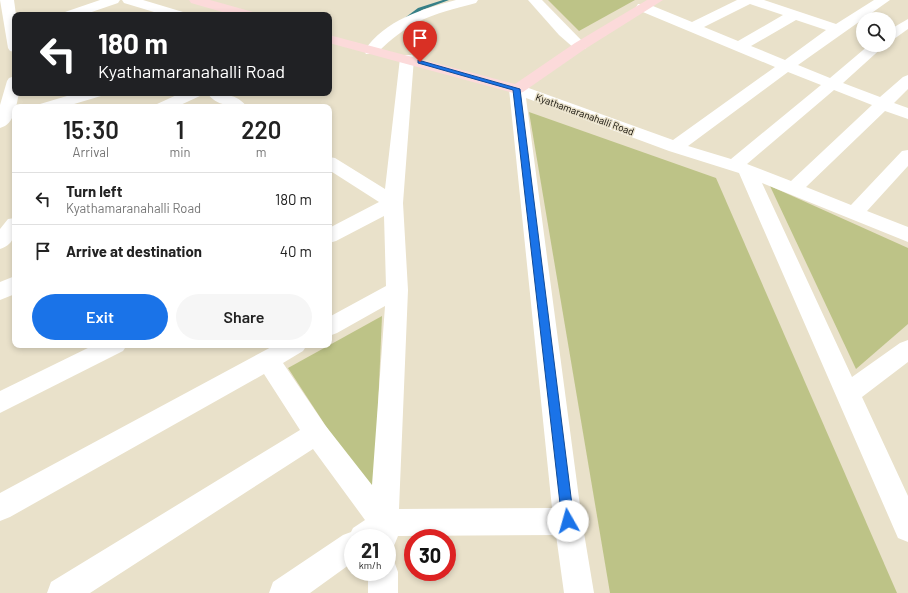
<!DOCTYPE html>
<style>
:root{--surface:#fff;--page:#f6f6f6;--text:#222;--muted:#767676;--line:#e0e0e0;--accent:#1a73e8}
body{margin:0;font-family:Barlow,sans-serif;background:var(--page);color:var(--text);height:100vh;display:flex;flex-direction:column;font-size:15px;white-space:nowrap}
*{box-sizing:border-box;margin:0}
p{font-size:13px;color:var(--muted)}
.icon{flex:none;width:22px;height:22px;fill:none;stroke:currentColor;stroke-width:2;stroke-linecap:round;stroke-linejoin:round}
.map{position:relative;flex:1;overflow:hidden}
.panel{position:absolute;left:12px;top:104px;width:320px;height:244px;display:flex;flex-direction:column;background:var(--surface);border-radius:8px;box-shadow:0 2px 6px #0003}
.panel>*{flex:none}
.guide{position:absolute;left:12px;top:12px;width:320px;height:84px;border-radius:8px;box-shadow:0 2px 6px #0003;background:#202124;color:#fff;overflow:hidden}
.tools{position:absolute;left:856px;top:12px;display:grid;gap:8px}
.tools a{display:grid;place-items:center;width:40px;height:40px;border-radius:50%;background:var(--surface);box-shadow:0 2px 6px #0003;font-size:20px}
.speed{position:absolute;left:344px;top:529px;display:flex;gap:8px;font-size:20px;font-weight:700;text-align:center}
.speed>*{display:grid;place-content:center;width:52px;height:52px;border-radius:50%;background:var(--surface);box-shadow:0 2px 6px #0003;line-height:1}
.speed small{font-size:10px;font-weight:400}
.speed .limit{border:6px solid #d22;background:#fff;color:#111}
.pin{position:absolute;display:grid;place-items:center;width:34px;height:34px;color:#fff;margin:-41px -17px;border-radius:50% 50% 50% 0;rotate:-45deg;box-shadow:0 0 4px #0007}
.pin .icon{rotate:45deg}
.me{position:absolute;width:44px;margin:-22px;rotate:353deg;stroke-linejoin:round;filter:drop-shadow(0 0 3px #0008)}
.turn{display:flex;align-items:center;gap:14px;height:84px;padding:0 20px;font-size:18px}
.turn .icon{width:52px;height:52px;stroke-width:2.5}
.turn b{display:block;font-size:28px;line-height:34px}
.eta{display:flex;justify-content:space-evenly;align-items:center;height:68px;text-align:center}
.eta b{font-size:24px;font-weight:600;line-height:28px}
.action{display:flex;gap:8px;margin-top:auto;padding:8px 20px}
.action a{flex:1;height:46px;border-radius:24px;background:var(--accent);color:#fff;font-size:16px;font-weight:600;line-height:46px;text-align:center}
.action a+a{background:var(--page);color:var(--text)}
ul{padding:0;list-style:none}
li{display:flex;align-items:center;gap:12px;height:52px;padding:0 20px;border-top:1px solid var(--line)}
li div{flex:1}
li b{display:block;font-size:15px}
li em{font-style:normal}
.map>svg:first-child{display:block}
.green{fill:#bdc387}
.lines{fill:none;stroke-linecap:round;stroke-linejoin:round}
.stream{fill:#378087;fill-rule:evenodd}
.street{fill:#fff;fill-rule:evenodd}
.secondary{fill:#fcdada;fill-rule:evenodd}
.route{fill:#1a73e8;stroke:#114b97}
.labels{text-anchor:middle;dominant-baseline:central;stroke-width:3;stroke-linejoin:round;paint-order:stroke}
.far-street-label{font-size:10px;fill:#0e0b05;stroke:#e9e1ca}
</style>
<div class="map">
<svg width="908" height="593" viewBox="0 0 908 593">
<rect width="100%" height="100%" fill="#e9e1ca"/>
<g class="green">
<path d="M548,0H635L579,31Z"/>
<path d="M529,112L716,178L897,593H610Z"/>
<path d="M770,186L908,248V324L856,369Z"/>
<path d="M382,316L374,500L288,368Z"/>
</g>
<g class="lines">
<path class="stream" d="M443,0H449L422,10L406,21L402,20L418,8Z"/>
<g class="street">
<path d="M0,0H14L16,15L15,52L10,51L8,48Z"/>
<path d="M100,0H120L118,3L83,15H63L65,12Z"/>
<path d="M122,0H143L183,12L185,15H164L124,3Z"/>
<path d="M456,0H478L476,3C430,15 410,20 376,54H366L364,51C385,20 422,9 456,0Z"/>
<path d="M528,0H542L587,46L585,49H575L559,35Z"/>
<path d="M737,0H764L836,24L874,0H890L798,65L830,78L869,45H885L843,83L880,97L903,77L908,75V89L894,103L908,108V119L885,111L806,187L851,205L902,151L908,150V166L867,211L908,227V242L762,183L852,377L900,343L908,340V362L862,397L908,496V542L898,538L739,173L669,151L526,98L582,521L594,593H564L556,535L398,536L393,548L387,550V538H353V562L310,593H269L273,582L343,535L351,532L353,528L365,520L313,449L90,593H47L51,582L300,430L264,374L10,517L0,521V493L275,345H307L303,351L283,363L325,425L372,485L385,306L337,333L329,336V317L386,286L384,216L336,241L329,243V228L379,202L329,170V157L335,158L385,189L400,58L402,55H412L414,58L403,203L408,290L399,509L552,508L509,89L511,86H523L673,140L775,67L638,10L636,7L638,4H648L692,22ZM750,4L783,15L738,41L704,27ZM796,20L826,30L785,60L751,46ZM788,72L821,85L731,159L688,146ZM834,90L872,105L791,181L747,164Z"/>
<path d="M908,19V29L894,39L889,40V30Z"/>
<path d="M15,76V93H19C16,106 15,124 0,128V105L7,81L9,78Z"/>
<path d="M77,93H103L101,96L64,107H38L40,104Z"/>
<path d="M181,93H202L200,96L176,107H155L157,104Z"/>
<path d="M207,93C221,93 238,94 247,107C233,107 216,106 207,93Z"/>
<path d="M15,218C15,232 16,244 0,249V229L8,219Z"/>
<path d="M15,276V294L0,300V282Z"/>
<path d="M94,345H127L123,351L0,413V391Z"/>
<path d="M387,559L394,561L398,572V593H368V572H387Z"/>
</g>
<g class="secondary">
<path d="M189,0H210L253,12L255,15H233L191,3Z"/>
<path d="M647,0H663L585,49L523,92L517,94L329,43V35L515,84L575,43Z"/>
</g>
</g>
<path class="route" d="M418,60L520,89L574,521L572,525L568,527L564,525L562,521L513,90L418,63Z"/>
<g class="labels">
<g class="far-street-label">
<text transform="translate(585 114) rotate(20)">Kyathamaranahalli Road</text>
</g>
</g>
</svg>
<div class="tools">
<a><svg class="icon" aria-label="search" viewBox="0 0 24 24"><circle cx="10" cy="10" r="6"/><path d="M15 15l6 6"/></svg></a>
</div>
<div class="speed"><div>21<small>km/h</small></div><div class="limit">30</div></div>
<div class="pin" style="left:420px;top:62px;background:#d93025"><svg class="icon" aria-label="arrive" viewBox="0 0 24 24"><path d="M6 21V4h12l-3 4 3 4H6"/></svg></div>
<svg class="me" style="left:568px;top:521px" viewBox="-20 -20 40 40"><circle r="19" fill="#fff"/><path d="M0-13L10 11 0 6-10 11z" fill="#1a73e8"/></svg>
<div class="guide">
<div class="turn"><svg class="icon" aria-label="left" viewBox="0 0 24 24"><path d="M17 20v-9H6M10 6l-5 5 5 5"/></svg><div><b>180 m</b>Kyathamaranahalli Road</div></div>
</div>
<section class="panel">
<div class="eta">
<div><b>15:30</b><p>Arrival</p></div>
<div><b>1</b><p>min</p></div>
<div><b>220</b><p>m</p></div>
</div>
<ul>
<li><svg class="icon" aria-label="left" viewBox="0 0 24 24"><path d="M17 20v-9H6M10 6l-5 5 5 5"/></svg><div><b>Turn left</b><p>Kyathamaranahalli Road</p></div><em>180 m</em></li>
<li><svg class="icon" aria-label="arrive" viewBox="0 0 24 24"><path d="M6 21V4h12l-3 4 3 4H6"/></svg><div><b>Arrive at destination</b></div><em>40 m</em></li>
</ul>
<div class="action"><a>Exit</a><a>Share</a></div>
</section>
</div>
